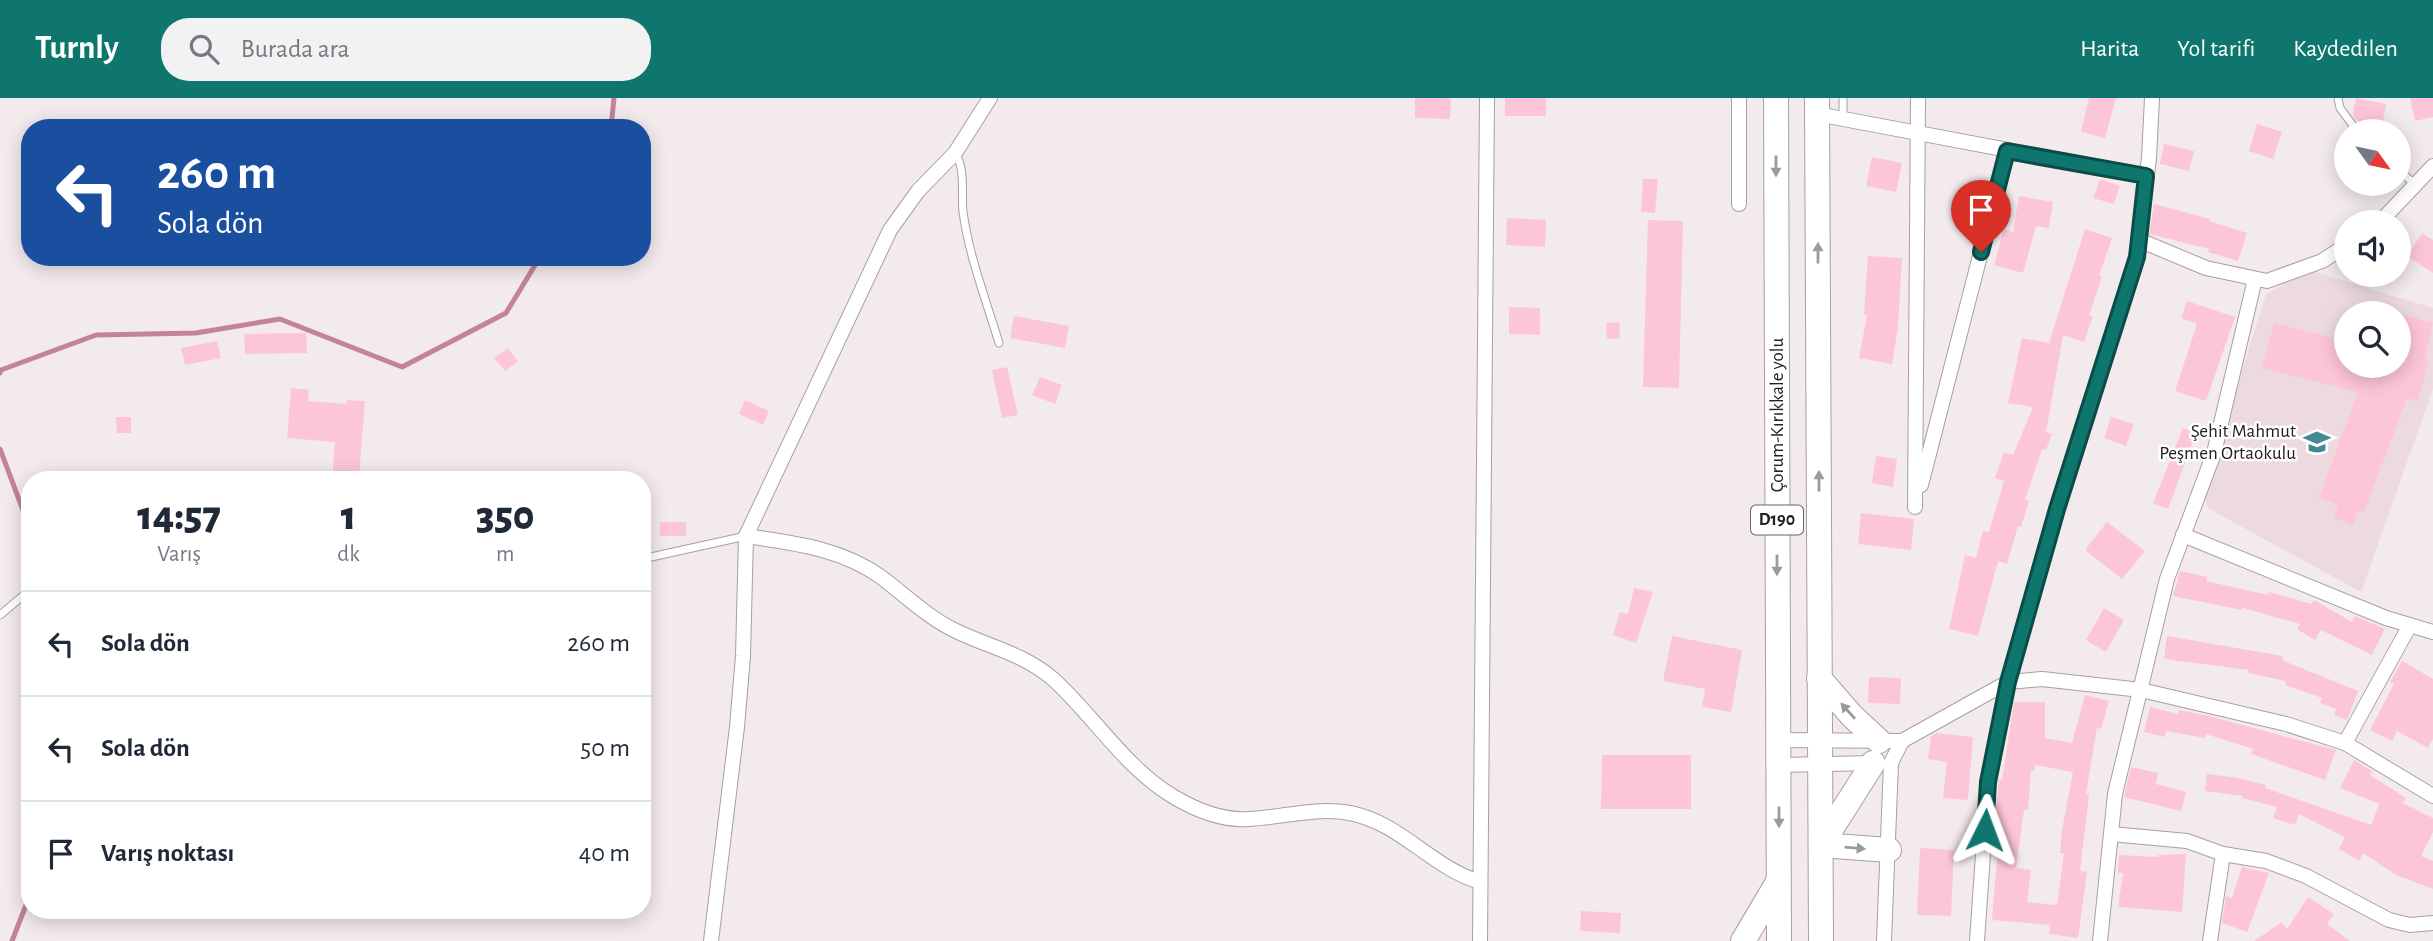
<!DOCTYPE html>
<html lang="tr">
<meta charset="utf-8">
<style>
:root{--surface:#fff;--page:#f2f2f3;--text:#1f2937;--muted:#747a83;--line:#e0e1e3;--accent:#0f766e}
body{margin:0;font-family:"Alegreya Sans",sans-serif;background:var(--page);color:var(--text);height:100vh;display:flex;flex-direction:column;font-size:26px;white-space:nowrap}
*{box-sizing:border-box;margin:0}
p{font-size:23px;color:var(--muted)}
.icon{flex:none;width:38px;height:38px;fill:none;stroke:currentColor;stroke-width:2;stroke-linecap:round;stroke-linejoin:round}
.map{position:relative;flex:1;overflow:hidden}
.drawer{position:absolute;left:21px;top:373px;width:630px;height:448px;display:flex;flex-direction:column;background:var(--surface);border-radius:28px;box-shadow:0 4px 18px #0003}
.drawer>*{flex:none}
.hud{position:absolute;left:21px;top:21px;width:630px;height:147px;border-radius:28px;box-shadow:0 4px 18px #0003;background:#1a4fa0;color:#fff;overflow:hidden}
.needle{width:46px;rotate:123deg}
.controls{position:absolute;left:2334px;top:21px;display:grid;gap:14px}
.controls a{display:grid;place-items:center;width:77px;height:77px;border-radius:50%;background:var(--surface);box-shadow:0 4px 18px #0003;font-size:35px}
.pin{position:absolute;display:grid;place-items:center;width:60px;height:60px;color:#fff;margin:-72px -30px;border-radius:50% 50% 50% 0;rotate:-45deg;box-shadow:0 0 7px #0007}
.pin .icon{rotate:45deg}
.me{position:absolute;width:77px;margin:-38px;rotate:3deg;stroke-linejoin:round;filter:drop-shadow(0 0 5px #0008)}
.turn{display:flex;align-items:center;gap:24px;height:147px;padding:0 21px;font-size:32px}
.turn .icon{width:91px;height:91px;stroke-width:2.5}
.turn b{display:block;font-size:49px;line-height:60px}
.eta{display:flex;justify-content:space-evenly;align-items:center;height:119px;text-align:center}
.eta b{font-size:42px;font-weight:800;line-height:49px}
ul{padding:0;list-style:none}
li{display:flex;align-items:center;gap:21px;height:105px;padding:0 21px;border-top:2px solid var(--line)}
li div{flex:1}
li b{display:block;font-size:26px}
li em{font-style:normal}
header{display:flex;align-items:center;gap:42px;box-sizing:border-box;height:98px;padding:0 35px;background:var(--accent);color:#fff}
header strong{font-size:33px}
nav{display:flex;gap:38px;margin-inline-start:auto;font-size:24px}
.search{width:490px;height:63px;background:var(--page);display:flex;align-items:center;gap:18px;box-sizing:border-box;padding:0 24px;border-radius:28px;color:var(--muted);font-size:26px}
.map>svg:first-child{display:block}
.built{fill:#ecdae0;fill-rule:evenodd}
.lines{fill:none;stroke-linecap:round;stroke-linejoin:round}
.stream{stroke:#c3839a;stroke-width:5}
.building{fill:#fdc6d8;fill-rule:evenodd}
.service-casing{stroke:#a89fa2;stroke-width:9}
.minor-casing{stroke:#a89fa2;stroke-width:16}
.trunk-casing{stroke:#a89fa2;stroke-width:26}
.service{stroke:#fff;stroke-width:7}
.minor{stroke:#fff;stroke-width:14}
.trunk{stroke:#fff;stroke-width:24}
.oneway{fill:#9c9b9b}
.route-casing{stroke:#0a4d48;stroke-width:18}
.route{stroke:#0f766e;stroke-width:12}
.labels{text-anchor:middle;dominant-baseline:central;stroke-width:5;stroke-linejoin:round;paint-order:stroke}
.shield{fill:#fff;stroke:#656364;stroke-width:2}
.shield-label{font-size:18px;font-weight:bold;fill:#232021}
.street-label{font-size:19px;fill:#232021;stroke:#fff}
.poi-label{font-size:19px;fill:#232021;stroke:#fff;text-anchor:end}
</style>
<header>
<strong>Turnly</strong>
<div class="search"><svg class="icon" aria-label="search" viewBox="0 0 24 24"><circle cx="10" cy="10" r="6"/><path d="M15 15l6 6"/></svg>Burada ara</div>
<nav><a>Harita</a><a>Yol tarifi</a><a>Kaydedilen</a></nav>
</header>
<div class="map">
<svg width="2433" height="843" viewBox="0 0 2433 843">
<rect width="100%" height="100%" fill="#f3eaed"/>
<path class="built" d="M2309,172L2433,210V291L2361,494L2209,411L2203,397L2266,196ZM2347,215H2399V268H2347Z"/>
<g class="lines">
<g class="stream">
<path d="M611,30L614,0"/>
<path d="M0,275L1,272L96,237L196,235L280,221L402,269L506,215L540,159"/>
<path d="M0,351L30,431"/>
<path d="M12,843L30,797"/>
</g>
</g>
<g class="building">
<path d="M1415,0H1451L1450,21L1415,20Z"/>
<rect x="1505" y="0" width="41" height="18"/>
<path d="M2089,0H2116L2105,40L2081,34Z"/>
<path d="M2356,0L2386,6L2382,30L2359,25L2353,17Z"/>
<path d="M2410,0H2433V19L2415,23Z"/>
<path d="M2257,26L2282,34L2273,61L2249,53Z"/>
<path d="M2164,46L2194,53L2189,73L2160,66Z"/>
<path d="M1872,59L1902,65L1896,94L1866,88Z"/>
<path d="M1643,81H1658L1655,115L1641,114Z"/>
<path d="M2100,81L2120,88L2114,106L2093,100Z"/>
<path d="M2019,98L2053,104L2049,130L2036,128L2023,175L1994,167L2004,131L2013,134Z"/>
<path d="M2154,106L2210,121L2209,123L2247,135L2238,163L2208,154L2209,151L2149,136Z"/>
<path d="M1507,120L1546,122L1545,149L1506,147Z"/>
<path d="M1648,122L1683,123L1679,290L1643,289Z"/>
<path d="M2085,131L2112,140L2099,178L2102,179L2089,217L2093,218L2084,244L2063,237L2046,334L2052,336L2046,352L2042,351L2025,402L2029,403L2021,429L2018,428L2007,466L1998,463L1978,538L1949,531L1965,457L1976,460L1983,433L1989,434L2004,383L1995,380L2004,354L2013,357L2033,309L2008,305L2022,240L2049,245Z"/>
<path d="M2422,135L2433,142V175L2407,158Z"/>
<path d="M1868,158L1902,160L1898,229L1892,266L1859,260L1867,217H1864Z"/>
<path d="M2187,203L2235,219L2206,303L2175,293L2197,226L2181,220Z"/>
<path d="M1509,209L1540,210V237L1509,236Z"/>
<path d="M2399,216L2433,225L2425,261L2429,262L2418,303L2407,300L2364,414L2358,412L2353,427L2333,419L2338,407L2319,399L2358,294L2262,270L2274,225L2347,243V268H2399Z"/>
<path d="M1014,218L1069,228L1065,250L1010,240Z"/>
<path d="M1619,224L1620,240L1607,241L1606,225Z"/>
<path d="M306,235L307,255L245,256L244,236Z"/>
<path d="M217,243L221,260L185,267L181,250Z"/>
<path d="M508,250L518,263L505,273L494,260Z"/>
<path d="M1007,269L1018,317L1002,320L992,272Z"/>
<path d="M1040,279L1062,287L1055,306L1032,297Z"/>
<path d="M291,290L309,292L308,303L346,306L347,302L365,303L359,379L356,382H332L335,344L287,340Z"/>
<path d="M745,302L769,313L763,327L739,316Z"/>
<path d="M116,319H131V335H117Z"/>
<path d="M2111,319L2134,326L2126,348L2104,340Z"/>
<path d="M2183,330L2196,335L2168,411L2153,405Z"/>
<path d="M1876,358L1897,361L1893,389L1872,385Z"/>
<path d="M1861,415L1914,421L1911,452L1858,446Z"/>
<rect x="660" y="424" width="26" height="14"/>
<path d="M2107,424L2145,453L2122,481L2085,452Z"/>
<path d="M2180,473L2207,479L2206,483L2268,497L2269,494L2311,506L2314,502L2352,524L2355,518L2385,531L2372,557L2321,532L2315,542L2297,531L2300,526L2243,510L2242,512L2173,498Z"/>
<path d="M1634,490L1653,494L1636,545L1613,537L1620,514L1628,516Z"/>
<path d="M2104,510L2124,522L2106,554L2086,542Z"/>
<path d="M1672,538L1742,552L1731,614L1702,609L1705,591L1663,583Z"/>
<path d="M2167,538L2283,558L2282,562L2358,593L2347,622L2334,617L2336,611L2320,605L2322,600L2285,587L2286,583L2248,575L2249,572L2164,561Z"/>
<path d="M2402,563L2433,581V641L2428,650L2397,633L2392,643L2370,632L2394,586L2390,584Z"/>
<path d="M1869,579L1901,580L1900,606L1868,605Z"/>
<path d="M2085,597L2109,603L2101,631L2097,630L2086,696L2089,697L2080,773L2087,774L2078,840L2049,836L2050,827L1992,822L1998,749L1993,748L1999,681L2002,682L2014,604H2045V640L2072,645ZM2035,667L2073,674L2062,732L2060,755H2064L2057,807L2027,804L2031,772L2016,770L2024,712H2028L2031,673H2034Z"/>
<path d="M2150,609L2178,616L2179,612L2205,617L2336,652L2325,682L2251,656L2253,651L2206,636L2205,640L2166,633L2165,639L2144,634Z"/>
<path d="M1937,635L1973,639L1968,702L1943,700L1947,664L1928,661L1931,638Z"/>
<path d="M1602,657H1691V711H1601Z"/>
<path d="M2354,662L2372,673L2370,677L2406,700L2403,705L2433,720V734L2421,758L2433,763V791L2396,777L2363,755L2359,763L2339,751L2345,739L2299,716L2295,727L2273,720L2277,709L2242,700L2243,698L2205,693L2207,676L2238,680L2266,687L2265,690L2371,727L2379,706L2340,690Z"/>
<path d="M2131,669L2158,675L2156,686L2186,694L2181,713L2124,699Z"/>
<path d="M1920,750L1954,752L1951,818L1917,817Z"/>
<path d="M2186,756L2182,814L2118,809L2123,775H2118L2119,757L2158,759V757Z"/>
<path d="M2242,769L2269,775L2247,834L2222,825L2226,798L2232,800Z"/>
<path d="M2308,799L2334,816L2327,826L2350,843H2254L2282,824L2287,831Z"/>
<path d="M1581,813L1621,815L1620,835L1580,833Z"/>
</g>
<g class="lines">
<g class="service-casing">
<g id="service">
<path d="M2338,0L2340,10L2357,33"/>
<path d="M1843,20V0"/>
<path d="M955,56C966,69 961,97 963,114C969,158 986,202 999,245"/>
<path d="M2399,73L2415,86"/>
<path d="M642,461L746,438"/>
<path d="M0,517L30,492"/>
</g>
</g>
<g class="minor-casing">
<g id="minor">
<path d="M1817,16L2146,78"/>
<path d="M1739,106V0"/>
<path d="M2380,124L2433,68"/>
<path d="M2139,142L2206,170L2267,183L2322,163L2347,147"/>
<path d="M1921,387L2007,53"/>
<path d="M1915,409L1918,0"/>
<path d="M2183,437L2386,520L2433,534"/>
<path d="M746,438C793,445 841,450 881,479C905,497 926,518 954,532C988,549 1023,555 1053,581C1094,618 1126,671 1174,699C1196,712 1224,723 1250,721C1284,719 1316,709 1350,715C1401,725 1432,770 1480,784"/>
<path d="M1777,642L1902,643L2008,584L2042,581L2141,592L2286,626L2345,645L2433,698"/>
<path d="M2345,645L2410,527"/>
<path d="M1779,667L1875,665"/>
<path d="M2111,736L2187,743L2223,756L2266,763L2306,778L2389,822L2410,827L2433,825"/>
<path d="M711,843L737,629L743,558L746,438L890,132L918,93L955,55L990,0"/>
<path d="M1480,843L1487,0"/>
<path d="M1884,843L1891,665L1902,643"/>
<path d="M1977,843L1988,684L2008,584L2058,411L2137,159L2149,60L2152,0"/>
<path d="M2100,843L2115,696L2167,481L2214,355L2255,181"/>
<path d="M2210,843L2223,756"/>
</g>
</g>
<g class="trunk-casing">
<g id="trunk">
<path d="M1776,0L1779,843"/>
<path d="M1817,0L1821,843"/>
<path d="M1819,580L1852,618L1879,643"/>
<path d="M1873,665L1821,747L1889,752"/>
<path d="M1743,843L1778,784"/>
</g>
</g>
<use href="#service" class="service"/>
<use href="#minor" class="minor"/>
<use href="#trunk" class="trunk"/>
</g>
<defs><path id="oneway-solid" d="M-6-.8H1V-3.2L6.5 0L1 3.2V.8H-6Z" transform="scale(1.75)"/></defs>
<g class="oneway">
<use href="#oneway-solid" transform="translate(1776 68) rotate(90)"/>
<use href="#oneway-solid" transform="translate(1818 155) rotate(-90)"/>
<use href="#oneway-solid" transform="translate(1819 383) rotate(-90)"/>
<use href="#oneway-solid" transform="translate(1777 467) rotate(90)"/>
<use href="#oneway-solid" transform="translate(1848 613) rotate(-132)"/>
<use href="#oneway-solid" transform="translate(1779 719) rotate(90)"/>
<use href="#oneway-solid" transform="translate(1855 750) rotate(5)"/>
</g>
<g class="lines">
<g class="route-casing">
<path id="route" d="M1981,154L2007,53L2146,78L2137,159L2057,411L2008,584L1988,684L1985,732"/>
</g>
<use href="#route" class="route"/>
</g>
<defs>
<g id="school-bare" transform="scale(2.1)"><path d="M0-5L7-2L0 1L-7-2ZM-4 1L0 2.5L4 1V4Q0 6-4 4Z" fill="#448a94" stroke="#fff" stroke-width="2.5" paint-order="stroke"/></g>
</defs>
<g fill-rule="evenodd">
<use href="#school-bare" x="2317" y="344"/>
</g>
<g class="labels">
<rect class="shield" x="1751" y="407.5" width="52" height="29" rx="5"/>
<g class="shield-label">
<text x="1777" y="422">D190</text>
</g>
<g class="street-label">
<text transform="translate(1777 317) rotate(-90)">Çorum-Kırıkkale yolu</text>
</g>
<g class="poi-label">
<text x="2296" y="333">Şehit Mahmut<tspan x="2296" dy="22">Peşmen Ortaokulu</tspan></text>
</g>
</g>
</svg>
<div class="controls">
<a><svg class="needle" viewBox="-14 -14 28 28"><path d="M0-13l5 13h-10z" fill="#e53935"/><path d="M0 13l5-13h-10z" fill="#747a83"/></svg></a>
<a><svg class="icon" aria-label="sound" viewBox="0 0 24 24"><path d="M4 9h4l5-4v14l-5-4H4zM17 9q2 3 0 6"/></svg></a>
<a><svg class="icon" aria-label="search" viewBox="0 0 24 24"><circle cx="10" cy="10" r="6"/><path d="M15 15l6 6"/></svg></a>
</div>
<div class="pin" style="left:1981px;top:154px;background:#d93025"><svg class="icon" aria-label="arrive" viewBox="0 0 24 24"><path d="M6 21V4h12l-3 4 3 4H6"/></svg></div>
<svg class="me" style="left:1985px;top:732px" viewBox="-20 -20 40 40"><path d="M0-17L14 15 0 8-14 15z" fill="#0f766e" stroke="#fff" stroke-width="4"/></svg>
<div class="hud">
<div class="turn"><svg class="icon" aria-label="left" viewBox="0 0 24 24"><path d="M17 20v-9H6M10 6l-5 5 5 5"/></svg><div><b>260 m</b>Sola dön</div></div>
</div>
<section class="drawer">
<div class="eta">
<div><b>14:57</b><p>Varış</p></div>
<div><b>1</b><p>dk</p></div>
<div><b>350</b><p>m</p></div>
</div>
<ul>
<li><svg class="icon" aria-label="left" viewBox="0 0 24 24"><path d="M17 20v-9H6M10 6l-5 5 5 5"/></svg><div><b>Sola dön</b></div><em>260 m</em></li>
<li><svg class="icon" aria-label="left" viewBox="0 0 24 24"><path d="M17 20v-9H6M10 6l-5 5 5 5"/></svg><div><b>Sola dön</b></div><em>50 m</em></li>
<li><svg class="icon" aria-label="arrive" viewBox="0 0 24 24"><path d="M6 21V4h12l-3 4 3 4H6"/></svg><div><b>Varış noktası</b></div><em>40 m</em></li>
</ul>
</section>
</div>
